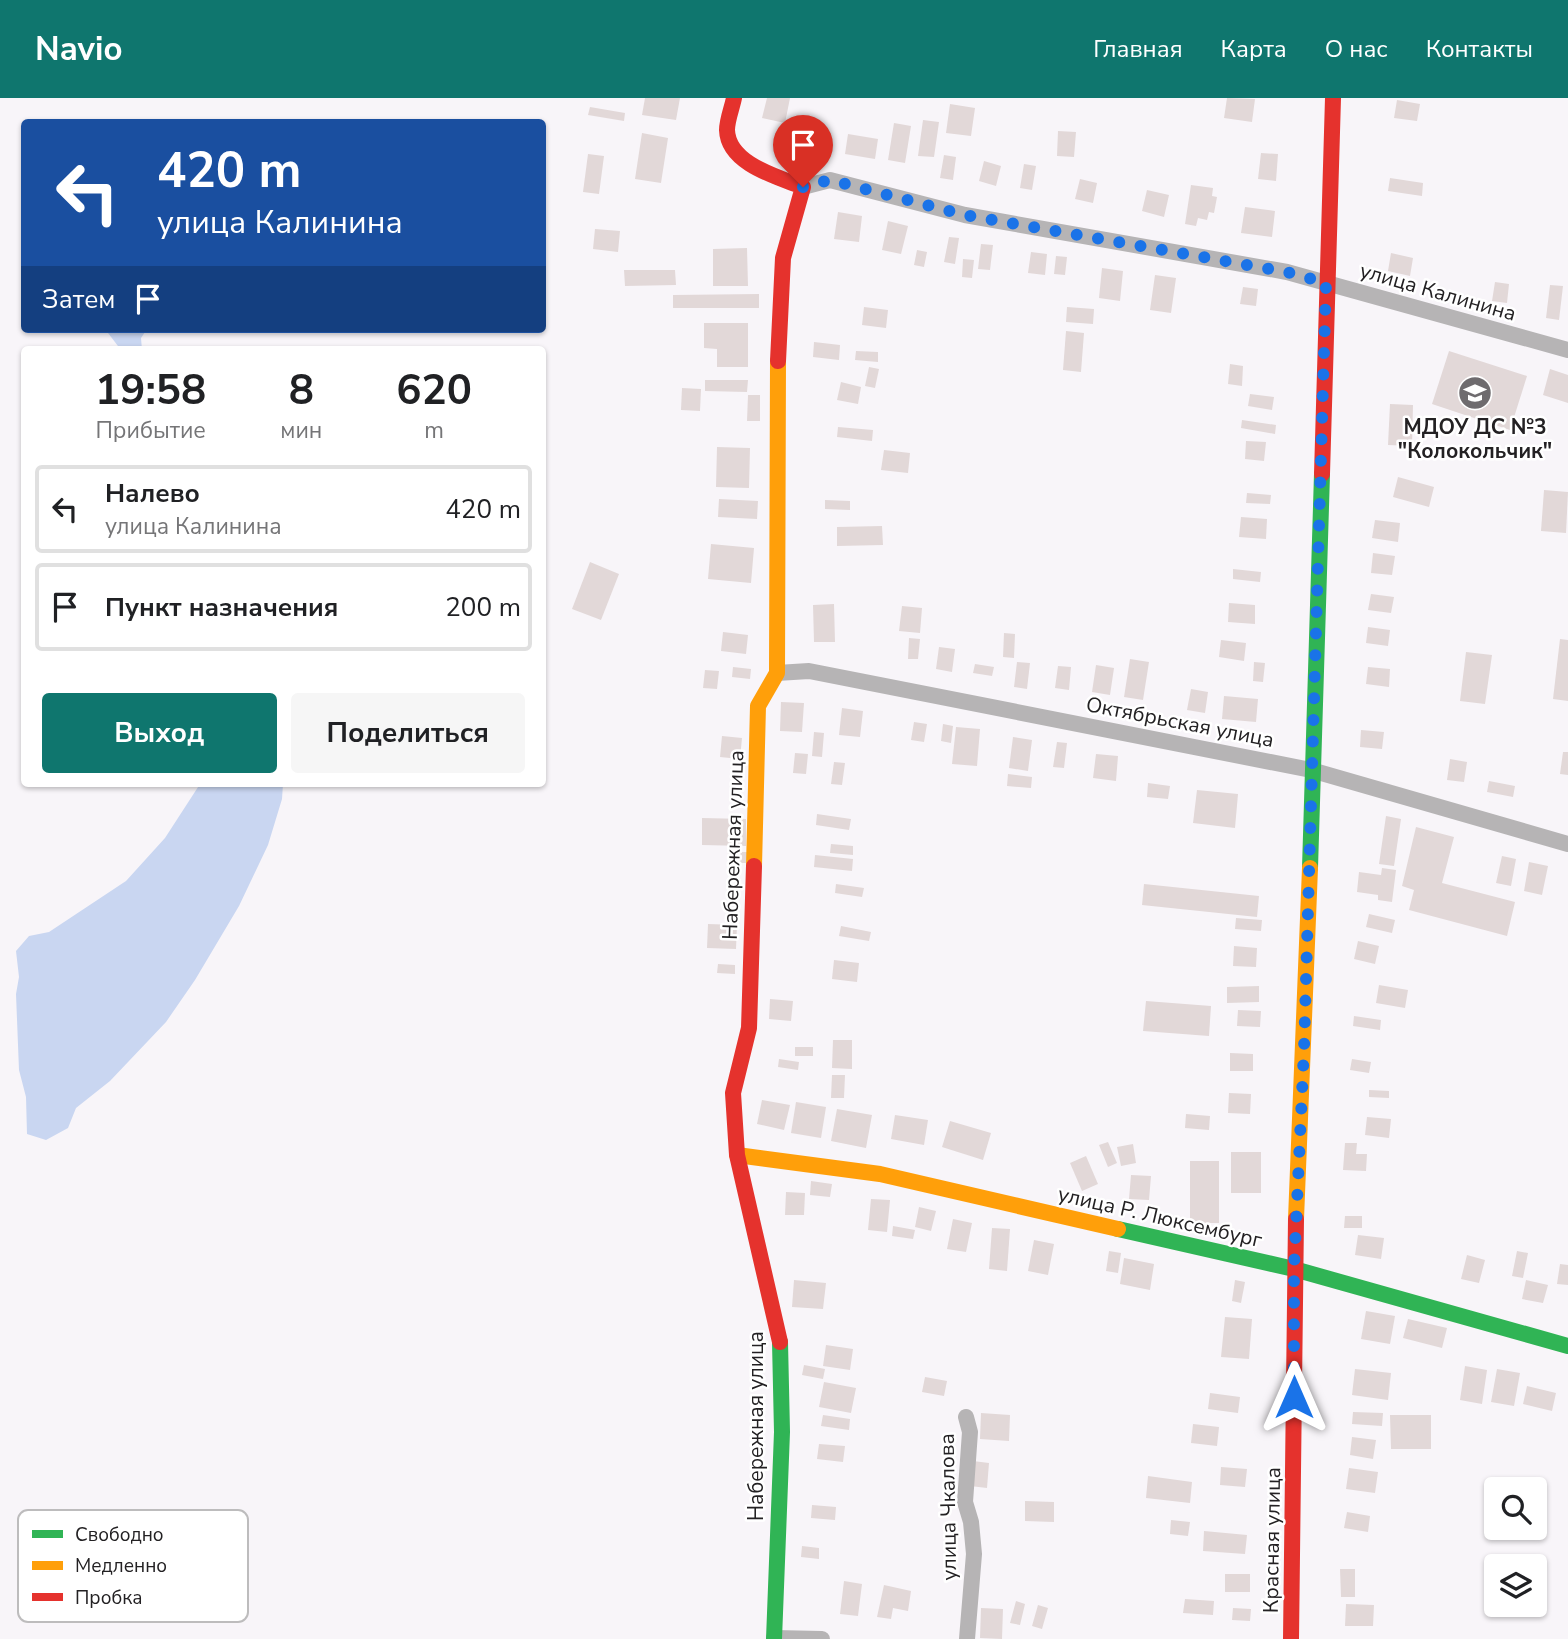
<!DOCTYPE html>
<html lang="ru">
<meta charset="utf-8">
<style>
:root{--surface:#fff;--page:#f6f6f6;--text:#202124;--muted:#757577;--line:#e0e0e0;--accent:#0f766e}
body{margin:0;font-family:"Nunito Sans",sans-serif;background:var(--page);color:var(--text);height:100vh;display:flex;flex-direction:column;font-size:26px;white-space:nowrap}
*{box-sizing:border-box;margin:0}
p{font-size:23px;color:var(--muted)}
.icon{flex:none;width:38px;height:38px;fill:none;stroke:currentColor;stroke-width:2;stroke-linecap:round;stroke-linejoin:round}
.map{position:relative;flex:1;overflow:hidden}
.panel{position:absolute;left:21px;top:248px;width:525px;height:441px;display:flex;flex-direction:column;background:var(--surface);border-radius:7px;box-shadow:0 2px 5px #0004}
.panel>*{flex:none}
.guide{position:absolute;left:21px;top:21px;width:525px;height:214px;border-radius:7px;box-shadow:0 2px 5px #0004;background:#1a4fa0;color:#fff;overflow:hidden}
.controls{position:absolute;left:1484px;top:1379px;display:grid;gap:14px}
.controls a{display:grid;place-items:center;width:63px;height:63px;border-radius:7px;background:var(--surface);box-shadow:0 2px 5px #0004;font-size:35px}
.pin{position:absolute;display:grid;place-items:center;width:60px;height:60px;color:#fff;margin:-72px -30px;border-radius:50% 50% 50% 0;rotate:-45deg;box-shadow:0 0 7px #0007}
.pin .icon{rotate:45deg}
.me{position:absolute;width:77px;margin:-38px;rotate:0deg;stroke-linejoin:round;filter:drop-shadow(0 0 5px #0008)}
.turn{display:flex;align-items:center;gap:24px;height:147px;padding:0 21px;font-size:32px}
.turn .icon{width:91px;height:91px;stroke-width:2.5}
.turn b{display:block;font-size:49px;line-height:60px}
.then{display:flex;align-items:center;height:66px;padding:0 21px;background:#0003;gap:14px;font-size:26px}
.eta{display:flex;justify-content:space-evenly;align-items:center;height:119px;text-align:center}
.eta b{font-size:42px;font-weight:700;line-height:49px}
.action{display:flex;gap:14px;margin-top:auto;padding:14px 21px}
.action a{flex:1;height:80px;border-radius:7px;background:var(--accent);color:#fff;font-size:28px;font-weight:700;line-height:80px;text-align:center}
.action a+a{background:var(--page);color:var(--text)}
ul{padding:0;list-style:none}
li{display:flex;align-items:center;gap:21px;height:88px;margin:0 14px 10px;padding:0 7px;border:4px solid var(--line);border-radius:7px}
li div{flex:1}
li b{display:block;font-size:26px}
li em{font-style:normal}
header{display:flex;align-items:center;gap:42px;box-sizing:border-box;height:98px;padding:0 35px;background:var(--accent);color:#fff}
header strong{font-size:33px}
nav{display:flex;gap:38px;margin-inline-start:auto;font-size:24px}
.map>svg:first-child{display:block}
.water{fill:#c9d6f1}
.building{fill:#e2d8d8}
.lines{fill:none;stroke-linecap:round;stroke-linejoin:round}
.street{stroke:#b6b4b5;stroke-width:16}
.fast{stroke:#30b455;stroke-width:16}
.slow{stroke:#ff9f0a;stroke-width:16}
.jam{stroke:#e5322d;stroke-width:16}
.route{stroke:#1a73e8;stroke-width:12;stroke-dasharray:0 21.6}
.labels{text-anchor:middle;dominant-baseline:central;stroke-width:5;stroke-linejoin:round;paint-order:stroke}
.street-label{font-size:21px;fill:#232123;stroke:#fff}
.poi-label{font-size:21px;font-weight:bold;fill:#232123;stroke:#fff}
.key{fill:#fff;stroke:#bdbcbd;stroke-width:2}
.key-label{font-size:19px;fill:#232123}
</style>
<header>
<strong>Navio</strong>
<nav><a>Главная</a><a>Карта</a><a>О нас</a><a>Контакты</a></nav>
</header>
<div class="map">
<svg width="1568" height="1541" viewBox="0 0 1568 1541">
<rect width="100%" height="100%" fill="#f8f5f9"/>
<g class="water">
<path d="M105,231H147L141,240L142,252H121Z"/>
<path d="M200,686H283L282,701L268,747L239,808L195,882L166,924L110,983L76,1010L68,1030L46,1042L27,1036L26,999L19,972L16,896L19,879L16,853L29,838L49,834L126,783L165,740Z"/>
</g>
<g class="building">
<path d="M645,0H680L676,22L642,17Z"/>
<path d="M767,0H790L785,25L762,20Z"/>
<path d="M1227,0L1255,1L1252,24L1224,20Z"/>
<path d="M1397,2L1420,6L1417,23L1394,20Z"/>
<path d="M950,6L975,10L971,38L946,35Z"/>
<path d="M590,9L625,15L624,23L588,17Z"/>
<path d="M923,22L939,24L934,59L918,58Z"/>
<path d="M894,25L911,28L905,65L888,62Z"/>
<path d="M1058,33L1076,34L1074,59L1057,58Z"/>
<path d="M642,35L668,40L661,85L635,81Z"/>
<path d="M848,36L878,41L875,61L845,56Z"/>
<path d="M1261,55L1278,56L1276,83L1258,81Z"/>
<path d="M588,56L604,58L599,96L583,94Z"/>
<path d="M944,57L956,59L953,82L940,80Z"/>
<path d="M984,63L1001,68L996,88L979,83Z"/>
<path d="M1024,66L1036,68L1032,92L1020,90Z"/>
<path d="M1390,80L1423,85L1422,98L1388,93Z"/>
<path d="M1080,81L1097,85L1093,105L1075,101Z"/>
<path d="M1191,87L1213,90L1212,98L1217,99L1214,115L1209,114L1207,122L1198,120L1196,128L1185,126Z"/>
<path d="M1147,92L1169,97L1164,119L1142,113Z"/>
<path d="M1245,109L1275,113L1272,139L1241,135Z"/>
<path d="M838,114L862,118L859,144L834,141Z"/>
<path d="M888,123L908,128L901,156L882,152Z"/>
<path d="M595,131L620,133L618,154L593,151Z"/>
<path d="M949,139L959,140L955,166L944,164Z"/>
<path d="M981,146L993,147L990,172L978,171Z"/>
<path d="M747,150L748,188H713V151Z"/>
<path d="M917,152L927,154L924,169L914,167Z"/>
<path d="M1031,154L1047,156L1045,177L1028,175Z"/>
<path d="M1391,155L1413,160L1410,178L1388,173Z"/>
<path d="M1056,158L1067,159L1065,177L1054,176Z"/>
<path d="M963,161L974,162L972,180L962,179Z"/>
<path d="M1102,170L1123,173L1120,203L1099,200Z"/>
<path d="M624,172H675L676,187L625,188Z"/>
<path d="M1155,177L1176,180L1171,215L1150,212Z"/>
<path d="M1495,184L1509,186L1507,205L1492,203Z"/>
<path d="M1550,187L1563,188L1559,222L1546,220Z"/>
<path d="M1243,189L1258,191L1256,208L1240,206Z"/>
<path d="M759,196V210H673V197Z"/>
<path d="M864,209L888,212L886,230L862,227Z"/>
<path d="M1067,209L1094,211L1093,226L1066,224Z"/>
<path d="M704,225H748V269H717V251L704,250Z"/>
<path d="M1066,233L1084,235L1081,274L1063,272Z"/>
<path d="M814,244L840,247L839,262L813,259Z"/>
<path d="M856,253L878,254V264L855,262Z"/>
<path d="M1449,253L1527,278L1510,332L1432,306Z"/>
<path d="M1230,266L1243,268L1242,288L1228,286Z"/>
<path d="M869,269L879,271L875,290L865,288Z"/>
<path d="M1550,271L1568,277V305L1543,297Z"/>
<path d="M705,282H748L747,294L705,293Z"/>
<path d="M841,284L861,289L858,306L837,302Z"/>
<path d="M682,290L701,291L700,313L681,312Z"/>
<path d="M1250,296L1274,299L1272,312L1248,308Z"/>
<path d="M748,297H760V323H747Z"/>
<path d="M1390,306L1413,307L1412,348L1388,347Z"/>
<path d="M1242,322L1276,327L1275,336L1241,330Z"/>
<path d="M838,329L873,332L872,343L837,339Z"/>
<path d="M1246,343L1266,344L1264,363L1245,361Z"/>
<path d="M717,349L750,350L749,390L716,389Z"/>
<path d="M884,352L910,355L908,375L881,372Z"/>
<path d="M1398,379L1434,389L1429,409L1393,399Z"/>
<path d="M1544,392L1568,394L1566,435L1541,433Z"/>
<path d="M1247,395L1271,397L1270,406L1246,405Z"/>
<path d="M719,401L758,403L757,421L718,419Z"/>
<path d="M825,402L850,403V412L825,411Z"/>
<path d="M1241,419L1267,421L1266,441L1239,439Z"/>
<path d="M1375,422L1400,425L1398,444L1372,440Z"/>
<path d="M882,428L883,447L837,448V429Z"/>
<path d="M711,446L754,450L751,485L708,481Z"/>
<path d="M1373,455L1395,458L1392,477L1371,475Z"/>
<path d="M590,464L619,476L601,522L572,511Z"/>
<path d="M1233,471L1261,474L1260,484L1233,481Z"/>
<path d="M1371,496L1394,499L1391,515L1368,512Z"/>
<path d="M1229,505L1255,507V526L1228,524Z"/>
<path d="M834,506L835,544H814L813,507Z"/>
<path d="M902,508L922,510L920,535L899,533Z"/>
<path d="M1368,529L1390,532L1388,548L1366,545Z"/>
<path d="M723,534L748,537L746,556L721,553Z"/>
<path d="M1004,535L1015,536L1014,560L1003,559Z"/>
<path d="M909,540L920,541L918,561H908Z"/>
<path d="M1560,541L1568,542V603L1553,601Z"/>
<path d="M1221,542L1246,545L1244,563L1219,559Z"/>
<path d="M939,549L955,551L952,574L936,571Z"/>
<path d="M1466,554L1492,557L1485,606L1460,603Z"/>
<path d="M1130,561L1149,564L1143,602L1124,599Z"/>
<path d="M1017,564L1030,565L1027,591L1014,589Z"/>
<path d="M1254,564L1265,565L1263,584L1253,583Z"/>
<path d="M975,566L994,569L992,578L973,575Z"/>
<path d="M1096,567L1114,570L1110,597L1092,594Z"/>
<path d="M1058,568L1071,569L1069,592L1055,590Z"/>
<path d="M733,569L751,571L750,581L732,579Z"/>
<path d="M1368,569L1390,571L1389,589L1366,586Z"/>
<path d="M705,572L719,573L717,591L703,590Z"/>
<path d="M1191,591L1208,594L1205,615L1187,612Z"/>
<path d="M1224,598L1258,601L1256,624L1222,621Z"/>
<path d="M781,604L804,605L802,634L780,633Z"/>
<path d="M842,610L863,613L860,639L839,637Z"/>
<path d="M914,624L927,626L924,644L911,642Z"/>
<path d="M943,626L953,628L951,645L941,643Z"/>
<path d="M956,629L980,631L977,668L952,666Z"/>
<path d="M1361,632L1384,634L1382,651L1360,649Z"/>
<path d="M814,634L824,635L822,659L812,658Z"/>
<path d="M722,638L742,640L740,661L720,659Z"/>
<path d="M1013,639L1032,642L1028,673L1009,670Z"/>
<path d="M1057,644L1067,645L1064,670L1053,669Z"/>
<path d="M1563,654H1568V677L1560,676Z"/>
<path d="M795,655L808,656L806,676L793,675Z"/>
<path d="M1096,656L1118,658L1116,683L1093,680Z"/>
<path d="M1450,661L1467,664L1464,684L1447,682Z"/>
<path d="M834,664L845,665L842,687L831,686Z"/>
<path d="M1008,676L1032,679L1031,690L1007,688Z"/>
<path d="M1489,683L1515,688L1513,699L1487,694Z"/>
<path d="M1148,685L1170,688L1168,701L1147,699Z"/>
<path d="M1197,692L1238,696L1235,730L1193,725Z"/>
<path d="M817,716L851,721L849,732L816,727Z"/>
<path d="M1386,718L1401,721L1394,768L1379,766Z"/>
<path d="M702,720L746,721V748L702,747Z"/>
<path d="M1416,729L1454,739L1442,785L1515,804L1507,838L1409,812L1414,792L1402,788Z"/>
<path d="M831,746L853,748V757L830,755Z"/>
<rect x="728" y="754" width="19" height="11"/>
<path d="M815,757L853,761L852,773L814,769Z"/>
<path d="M1502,758L1516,761L1511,788L1496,785Z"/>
<path d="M1529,764L1548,768L1542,797L1524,793Z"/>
<path d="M1382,770L1396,772L1392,804L1378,802V797L1357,794L1359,774L1381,777Z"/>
<path d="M836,786L864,790L862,799L835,795Z"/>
<path d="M1144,786L1259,798L1257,819L1142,807Z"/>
<path d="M1369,816L1395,822L1392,835L1366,829Z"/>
<path d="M1236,820L1262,822L1261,833L1235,831Z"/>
<path d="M708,826L737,827L736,851L707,850Z"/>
<path d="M841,828L871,834L869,843L839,838Z"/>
<path d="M1358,843L1379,848L1375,866L1354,861Z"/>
<path d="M1234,848L1257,850L1256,869L1233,868Z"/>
<path d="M834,862L859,865L857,884L832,881Z"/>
<path d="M718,866L735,867V876L717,875Z"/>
<path d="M1379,887L1408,892L1405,910L1376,905Z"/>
<path d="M1259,888V904L1227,905V889Z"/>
<path d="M770,901L793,903L791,923L769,921Z"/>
<path d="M1146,903L1211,908L1209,938L1143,933Z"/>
<path d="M1238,912L1261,913L1260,929L1237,928Z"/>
<path d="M1354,918L1381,922L1380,932L1353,928Z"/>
<path d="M833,942H852V971L832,970Z"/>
<rect x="795" y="949" width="18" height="9"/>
<path d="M1230,955L1253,956V973H1230Z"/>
<path d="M779,961L799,964L798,972L778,969Z"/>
<path d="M1352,961L1371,964L1369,975L1350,972Z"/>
<path d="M832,977H845L844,1000H831Z"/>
<path d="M1369,992L1389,993V1000L1369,999Z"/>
<path d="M1229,995L1251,996L1250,1016L1228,1015Z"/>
<path d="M762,1002L790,1007L784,1032L757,1026Z"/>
<path d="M796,1004L826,1009L821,1040L791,1035Z"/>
<path d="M837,1011L872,1017L866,1050L831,1043Z"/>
<path d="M1186,1016L1210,1018L1209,1032L1185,1030Z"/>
<path d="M895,1017L928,1022L924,1047L891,1041Z"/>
<path d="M1367,1019L1391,1021L1389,1040L1365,1037Z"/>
<path d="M950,1023L991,1035L983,1062L942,1049Z"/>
<path d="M1108,1044L1117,1065L1108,1069L1099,1047Z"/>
<path d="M1345,1045H1357L1356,1056H1367L1366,1073L1343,1072Z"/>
<path d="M1133,1046L1136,1065L1121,1068L1117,1049Z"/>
<rect x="1231" y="1054" width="30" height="41"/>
<path d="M1086,1058L1098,1086L1082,1093L1070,1065Z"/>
<rect x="1190" y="1063" width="29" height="62"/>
<path d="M1131,1077L1151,1078L1149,1102L1129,1101Z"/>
<path d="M811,1083L832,1086L830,1099L810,1097Z"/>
<path d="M786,1094L805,1095L804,1117H785Z"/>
<path d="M871,1101L890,1102L887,1134L868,1132Z"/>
<path d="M919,1109L936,1113L931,1133L915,1129Z"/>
<path d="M1345,1118H1362V1130H1344Z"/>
<path d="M953,1121L972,1125L966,1154L947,1151Z"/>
<path d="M893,1128L915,1132L913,1141L892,1138Z"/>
<path d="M992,1130L1010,1131L1007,1173L989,1171Z"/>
<path d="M1358,1137L1384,1140L1381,1161L1355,1157Z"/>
<path d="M1034,1142L1054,1146L1048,1177L1028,1173Z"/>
<path d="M1109,1153L1121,1155L1118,1175L1106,1173Z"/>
<path d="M1517,1153L1528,1155L1523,1180L1512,1178Z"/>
<path d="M1467,1157L1485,1162L1479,1185L1461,1181Z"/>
<path d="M1124,1160L1154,1166L1150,1192L1120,1186Z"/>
<path d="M1560,1166L1568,1167V1187L1557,1186Z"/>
<path d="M794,1182L826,1185L823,1211L792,1209Z"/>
<path d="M1235,1182L1245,1184L1241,1205L1232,1203Z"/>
<path d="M1526,1182L1548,1187L1543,1205L1522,1201Z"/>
<path d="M1366,1213L1395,1218L1390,1246L1361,1241Z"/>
<path d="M1225,1219L1252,1221L1249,1261L1221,1259Z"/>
<path d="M1408,1221L1447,1230L1442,1250L1403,1240Z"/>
<path d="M826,1247L853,1251L850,1272L823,1268Z"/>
<path d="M804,1267L825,1271L823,1281L802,1277Z"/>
<path d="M1465,1268L1487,1272L1482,1306L1460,1302Z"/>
<path d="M1355,1271L1391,1275L1388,1302L1352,1297Z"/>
<path d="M1497,1271L1520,1275L1514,1308L1491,1304Z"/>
<path d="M925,1279L947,1283L944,1298L922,1294Z"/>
<path d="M824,1284L856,1290L851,1315L819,1309Z"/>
<path d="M1527,1288L1556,1295L1552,1313L1523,1306Z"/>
<path d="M1210,1295L1240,1299L1238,1315L1208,1311Z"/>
<path d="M1353,1314L1383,1315L1382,1328L1352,1326Z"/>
<path d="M981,1315L1010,1317L1009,1343L980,1341Z"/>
<path d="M823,1317L850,1321L849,1332L821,1328Z"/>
<path d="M1390,1317H1431V1351H1391Z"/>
<path d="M1193,1326L1219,1329L1217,1348L1191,1345Z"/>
<path d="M1352,1339L1376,1342L1373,1361L1350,1357Z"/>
<path d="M819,1346L845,1348L843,1364L817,1361Z"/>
<path d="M973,1363L989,1365L987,1390L970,1388Z"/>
<path d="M1221,1369L1247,1371L1245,1389L1220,1387Z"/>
<path d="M1349,1370L1378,1374L1375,1395L1346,1391Z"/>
<path d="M1148,1378L1192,1384L1190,1405L1146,1400Z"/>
<path d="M1025,1403L1054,1404V1424L1025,1423Z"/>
<path d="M812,1407L836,1409L835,1422L811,1420Z"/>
<path d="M1347,1414L1370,1418L1368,1434L1344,1430Z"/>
<path d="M1171,1422L1190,1424L1188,1438L1170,1436Z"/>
<path d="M1204,1433L1247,1437L1245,1456L1203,1453Z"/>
<path d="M802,1448L819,1450V1461L801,1459Z"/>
<path d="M1340,1471H1355V1499H1341Z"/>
<rect x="1225" y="1476" width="25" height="18"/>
<path d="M844,1483L862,1486L858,1518L840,1516Z"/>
<path d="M884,1487L911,1493L908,1513L893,1510L891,1521L877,1519Z"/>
<path d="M1185,1501L1214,1503L1213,1517L1183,1515Z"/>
<path d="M1016,1503L1025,1506L1020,1527L1010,1525Z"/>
<path d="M1346,1506L1374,1507L1373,1528H1345Z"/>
<path d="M1038,1507L1048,1510L1042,1531L1032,1528Z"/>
<path d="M981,1510L1003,1511L1002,1541L980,1540Z"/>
<path d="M1233,1510L1251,1511L1250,1523L1232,1522Z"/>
</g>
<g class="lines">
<g class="street">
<path d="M803,89L830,82L965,117L1287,174L1568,252"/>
<path d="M777,575L809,573L1311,672L1568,746"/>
<path d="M966,1319L970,1334L965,1404L971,1424L974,1456L967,1541"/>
<path d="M774,1540L822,1541"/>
</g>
<g class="fast">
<path d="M1310,770L1322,376"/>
<path d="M1118,1131L1294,1171L1568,1248"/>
<path d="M774,1541L782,1334L780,1244"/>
</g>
<g class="slow">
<path d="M754,768L758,608L777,575L778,263"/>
<path d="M737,1057L880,1076L1118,1131"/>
<path d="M1296,1121L1310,770"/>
</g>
<g class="jam">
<path d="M734,0C732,10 727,22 727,32C728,66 778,79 803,89L783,160L778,263"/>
<path d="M1322,376L1333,0"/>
<path d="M754,768L749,930L733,995L737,1057L780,1244"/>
<path d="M1291,1541L1296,1121"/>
</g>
</g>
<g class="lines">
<path class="route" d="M803,89L830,82L965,117L1287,174L1326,185L1304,951L1294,1171V1299"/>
</g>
<defs>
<g id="school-disc" transform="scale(1.75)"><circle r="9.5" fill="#6e6b6e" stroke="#fff"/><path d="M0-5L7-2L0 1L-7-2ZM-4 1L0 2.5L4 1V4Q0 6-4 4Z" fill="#fff"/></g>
</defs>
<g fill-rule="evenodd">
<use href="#school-disc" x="1475" y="295"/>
</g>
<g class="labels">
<g class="street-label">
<text transform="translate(1438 194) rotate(16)">улица Калинина</text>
<text transform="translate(1180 624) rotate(11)">Октябрьская улица</text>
<text transform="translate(733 747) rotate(-88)">Набережная улица</text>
<text transform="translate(1160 1119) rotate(13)">улица Р. Люксембург</text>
<text transform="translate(756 1328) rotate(-90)">Набережная улица</text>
<text transform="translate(948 1409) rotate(-91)">улица Чкалова</text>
<text transform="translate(1272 1442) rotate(-89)">Красная улица</text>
</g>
<g class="poi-label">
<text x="1475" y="329">МДОУ ДС №3<tspan x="1475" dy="24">"Колокольчик"</tspan></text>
</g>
</g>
<rect x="18" y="1412" width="230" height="112" rx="10" class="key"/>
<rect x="32" y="1432" width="31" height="8" fill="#30b455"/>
<rect x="32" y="1463" width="31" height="9" fill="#ff9f0a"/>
<rect x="32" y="1495" width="31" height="8" fill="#e5322d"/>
<g class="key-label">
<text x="75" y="1443">Свободно</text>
<text x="75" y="1474">Медленно</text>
<text x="75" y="1506">Пробка</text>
</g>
</svg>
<div class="controls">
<a><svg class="icon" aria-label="search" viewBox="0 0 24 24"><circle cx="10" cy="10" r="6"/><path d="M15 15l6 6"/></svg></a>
<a><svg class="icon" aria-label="layers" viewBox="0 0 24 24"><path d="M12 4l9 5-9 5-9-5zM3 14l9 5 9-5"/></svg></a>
</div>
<div class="pin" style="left:803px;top:89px;background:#d93025"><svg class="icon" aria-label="arrive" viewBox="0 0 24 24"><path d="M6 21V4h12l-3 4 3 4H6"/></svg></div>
<svg class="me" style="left:1294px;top:1299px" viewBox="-20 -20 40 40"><path d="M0-17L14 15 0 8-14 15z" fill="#1a73e8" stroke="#fff" stroke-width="4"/></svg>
<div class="guide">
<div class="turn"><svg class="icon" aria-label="left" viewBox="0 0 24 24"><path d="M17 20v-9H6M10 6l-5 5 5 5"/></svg><div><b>420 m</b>улица Калинина</div></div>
<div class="then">Затем<svg class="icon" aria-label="arrive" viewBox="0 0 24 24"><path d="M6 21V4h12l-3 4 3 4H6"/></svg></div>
</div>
<section class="panel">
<div class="eta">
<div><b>19:58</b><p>Прибытие</p></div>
<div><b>8</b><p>мин</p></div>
<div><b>620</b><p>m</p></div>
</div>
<ul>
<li><svg class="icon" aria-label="left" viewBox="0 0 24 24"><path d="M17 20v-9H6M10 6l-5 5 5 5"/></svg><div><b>Налево</b><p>улица Калинина</p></div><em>420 m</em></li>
<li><svg class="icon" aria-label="arrive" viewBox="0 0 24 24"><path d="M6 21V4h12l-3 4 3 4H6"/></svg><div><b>Пункт назначения</b></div><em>200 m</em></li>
</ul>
<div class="action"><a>Выход</a><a>Поделиться</a></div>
</section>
</div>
